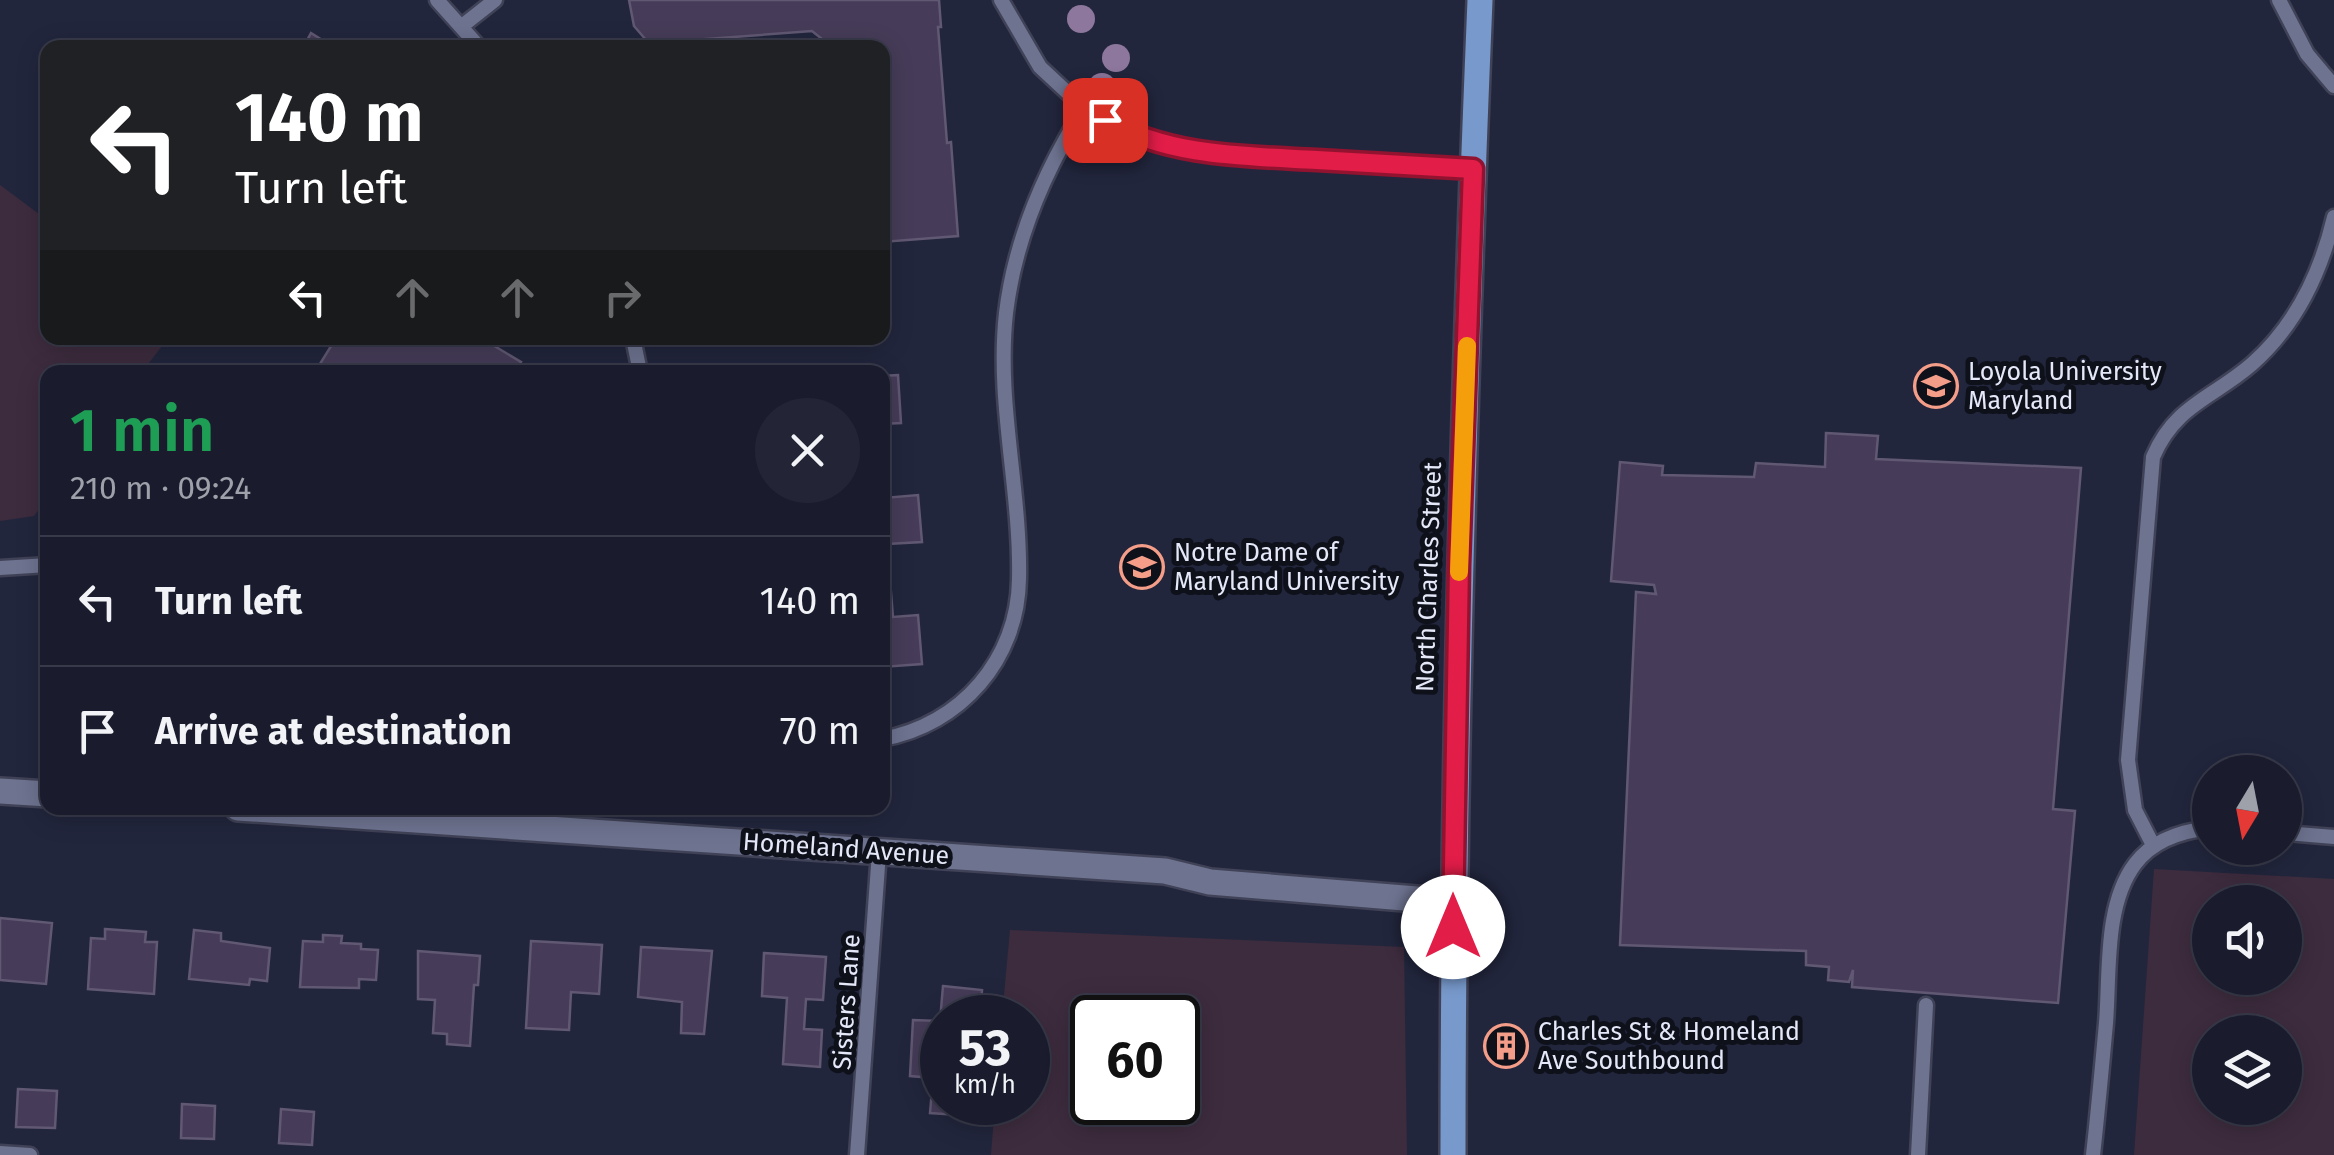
<!DOCTYPE html>
<meta charset="utf-8">
<style>
:root{--surface:#1a1c2e;--page:#232536;--text:#f1f3f6;--muted:#9fa1aa;--line:#383a4a}
body{margin:0;font-family:"Fira Sans",sans-serif;background:var(--page);color:var(--text);height:100vh;display:flex;flex-direction:column;font-size:38px;white-space:nowrap}
*{box-sizing:border-box;margin:0}
p{font-size:32px;color:var(--muted)}
.icon{flex:none;width:55px;height:55px;fill:none;stroke:currentColor;stroke-width:2;stroke-linecap:round;stroke-linejoin:round}
.map{position:relative;flex:1;overflow:hidden}
.side{position:absolute;left:40px;top:365px;width:850px;height:450px;display:flex;flex-direction:column;background:var(--surface);border-radius:20px;box-shadow:0 5px 25px #0003,0 0 0 2px var(--line)}
.side>*{flex:none}
.top-card{position:absolute;left:40px;top:40px;width:850px;height:305px;border-radius:20px;box-shadow:0 5px 25px #0003,0 0 0 2px var(--line);background:#202124;color:#fff;overflow:hidden}
.needle{width:65px;rotate:190deg}
.controls{position:absolute;left:2192px;top:755px;display:grid;gap:20px}
.controls a{display:grid;place-items:center;width:110px;height:110px;border-radius:50%;background:var(--surface);box-shadow:0 5px 25px #0003,0 0 0 2px var(--line);font-size:50px}
.speed{position:absolute;left:920px;top:995px;display:flex;gap:20px;font-size:50px;font-weight:700;text-align:center}
.speed>*{display:grid;place-content:center;width:130px;height:130px;border-radius:50%;background:var(--surface);box-shadow:0 5px 25px #0003,0 0 0 2px var(--line);line-height:1}
.speed small{font-size:25px;font-weight:400}
.speed .limit{border:5px solid #111;border-radius:15px;background:#fff;color:#111}
.pin{position:absolute;display:grid;place-items:center;width:85px;height:85px;color:#fff;margin:-42px;border-radius:20px;box-shadow:0 5px 15px #0006}
.me{position:absolute;width:110px;margin:-55px;rotate:0deg;stroke-linejoin:round;filter:drop-shadow(0 0 8px #0008)}
.turn{display:flex;align-items:center;gap:35px;height:210px;padding:0 30px;font-size:45px}
.turn .icon{width:130px;height:130px;stroke-width:2.5}
.turn b{display:block;font-size:70px;line-height:85px}
.lanes{display:flex;align-items:center;height:95px;padding:0 30px;background:#0003;justify-content:center;gap:50px;direction:ltr}
.lanes .off{opacity:.35}
.round{display:grid;place-items:center;flex:none;width:105px;height:105px;border-radius:52px;background:var(--page)}
.overview{display:flex;align-items:center;justify-content:space-between;height:170px;padding:0 30px}
h1{font-size:60px;font-weight:600;line-height:75px;color:#1e9e55}
ul{padding:0;list-style:none}
li{display:flex;align-items:center;gap:30px;height:130px;padding:0 30px;border-top:2px solid var(--line)}
li div{flex:1}
li b{display:block;font-size:38px}
li em{font-style:normal}
.map>svg:first-child{display:block}
.green{fill:#3d2c3e;fill-rule:evenodd}
.building{fill:#463c59;stroke:#615873;stroke-width:2.5}
.lines{fill:none;stroke-linecap:round;stroke-linejoin:round}
.service-casing{stroke:#404257;stroke-width:19}
.tertiary-casing{stroke:#404257;stroke-width:30}
.primary-casing{stroke:#404257;stroke-width:30}
.service{stroke:#6e7390;stroke-width:14}
.tertiary{stroke:#6e7390;stroke-width:25}
.primary{stroke:#7799cb;stroke-width:25}
.tree{fill:#8d779c}
.route-casing{stroke:#92132f;stroke-width:25}
.route{stroke:#e11d48;stroke-width:18}
.slow{stroke:#f59e0b;stroke-width:18}
.labels{text-anchor:middle;dominant-baseline:central;stroke-width:10;stroke-linejoin:round;paint-order:stroke}
.poi-label{font-size:25px;fill:#e4e8f8;stroke:#0e101a;text-anchor:start}
.street-label{font-size:25px;fill:#e4e8f8;stroke:#0e101a}
</style>
<div class="map">
<svg width="2334" height="1155" viewBox="0 0 2334 1155">
<rect width="100%" height="100%" fill="#22263d"/>
<g class="green">
<path d="M0,185L47,220L48,338H168L142,372H48L47,498L34,516L0,521Z"/>
<path d="M2154,869L2334,879V1155H2134ZM2210,902H2285V978H2210ZM2210,1032H2285V1108H2210Z"/>
<path d="M1010,930L1404,947L1407,1155H991L995,1103L1028,1102V1018L1002,1017ZM1092,1018H1178V1102H1092Z"/>
</g>
<g class="building">
<path d="M629,0H939L941,27H938L947,143L951,142L958,236L882,242V48H828L827,43L812,31L694,40L695,48H653L634,26Z"/>
<path d="M311,33L335,48H303Z"/>
<path d="M336,338H481L521,362L515,372L510,369L508,372H315Z"/>
<path d="M898,375L901,423L882,424V376Z"/>
<path d="M1826,433L1878,436L1876,459L2081,468L2053,809L2075,811L2058,1003L1852,987L1853,970L1849,982L1828,980L1829,967L1806,965V951L1620,945L1636,592L1656,594L1654,585L1611,581L1620,462L1663,466L1662,475L1754,477L1756,463L1825,467Z"/>
<path d="M882,485L884,498L918,495L922,542L887,544L893,617L918,615L922,664L882,667Z"/>
<path d="M0,918L52,923L46,984L0,980Z"/>
<path d="M105,929L146,932L145,942H157L154,994L88,989L91,938L105,939Z"/>
<path d="M194,930L221,933V941L270,948L267,981L250,979L249,985L189,979Z"/>
<path d="M323,935L342,936L341,943L361,944V949L378,950L376,980L359,979V988L300,987L303,941L323,942Z"/>
<path d="M531,941L602,945L599,994L571,992L569,1030L526,1028Z"/>
<path d="M641,947L712,951L704,1034L681,1033L682,1002L638,997Z"/>
<path d="M418,951L480,956L478,985H474L470,1046L447,1044V1034L433,1033L435,1000L418,999Z"/>
<path d="M764,953L826,957L823,1000L806,999L804,1029L822,1030L820,1067L783,1064L787,998L762,996Z"/>
<path d="M943,986L982,990L980,1018H942V1102H974V1116L930,1113L933,1078L910,1076L913,1020L940,1021Z"/>
<path d="M1501,1035L1512,1036L1511,1056H1500Z"/>
<path d="M18,1089L57,1091L55,1128L16,1127Z"/>
<path d="M182,1104L215,1106L214,1139L181,1138Z"/>
<path d="M281,1109L314,1112L312,1145L279,1143Z"/>
</g>
<g class="lines">
<g class="service-casing">
<g id="service">
<path d="M437,0L480,48"/>
<path d="M1001,0L1040,67L1084,108L1126,132L1210,153L1473,169"/>
<path d="M2279,0L2307,54L2334,86"/>
<path d="M462,26L495,0"/>
<path d="M633,338L640,372"/>
<path d="M0,568L48,565"/>
<path d="M882,739C961,725 1018,659 1019,579C1021,490 996,402 1006,313C1015,238 1045,170 1084,108"/>
<path d="M2285,833L2334,837"/>
<path d="M2153,845L2135,810L2128,760L2153,457C2175,405 2213,398 2252,364C2296,325 2321,272 2334,217"/>
<path d="M0,1153L30,1155"/>
<path d="M857,1155L879,852"/>
<path d="M1918,1155L1926,1005"/>
<path d="M2093,1155C2098,1111 2102,1067 2106,1023C2110,974 2104,905 2135,864C2153,840 2181,831 2210,828"/>
</g>
</g>
<g class="tertiary-casing">
<g id="tertiary">
<path d="M0,791L48,794"/>
<path d="M238,808L1165,871L1210,882L1453,902"/>
</g>
</g>
<g class="primary-casing">
<path id="primary" d="M1453,1155C1453,770 1464,385 1480,0"/>
</g>
<use href="#service" class="service"/>
<use href="#tertiary" class="tertiary"/>
<use href="#primary" class="primary"/>
</g>
<g class="tree">
<circle cx="1081" cy="19" r="14"/>
<circle cx="1116" cy="58" r="14"/>
<circle cx="1102" cy="87" r="14"/>
</g>
<g class="lines">
<g class="route-casing">
<path id="route" d="M1105,120C1170,157 1245,156 1317,160C1369,163 1421,166 1473,169L1459,565L1453,927"/>
</g>
<use href="#route" class="route"/>
<path class="slow" d="M1459,572L1467,346"/>
</g>
<defs>
<g id="university-ring" transform="scale(2.25)"><circle r="9.5" fill="#0e101a" stroke="#f49e89" stroke-width="1.5"/><path d="M0-5L7-2L0 1L-7-2ZM-4 1L0 2.5L4 1V4Q0 6-4 4Z" fill="#f49e89"/></g>
<g id="building-ring" transform="scale(2.25)"><circle r="9.5" fill="#0e101a" stroke="#f49e89" stroke-width="1.5"/><path d="M-4-6H4V6H1V3H-1V6H-4ZM-2.5-4.3h1.7v1.8h-1.7ZM.8-4.3h1.7v1.8H.8ZM-2.5-1h1.7V.8h-1.7ZM.8-1h1.7V.8H.8Z" fill="#f49e89"/></g>
</defs>
<g fill-rule="evenodd">
<use href="#university-ring" x="1936" y="386"/>
<use href="#university-ring" x="1142" y="567"/>
<use href="#building-ring" x="1506" y="1046"/>
</g>
<g class="labels">
<g class="poi-label">
<text x="1968" y="372">Loyola University<tspan x="1968" dy="29">Maryland</tspan></text>
<text x="1174" y="553">Notre Dame of<tspan x="1174" dy="29">Maryland University</tspan></text>
<text x="1538" y="1032">Charles St &amp; Homeland<tspan x="1538" dy="29">Ave Southbound</tspan></text>
</g>
<g class="street-label">
<text transform="translate(1429 577) rotate(-88)">North Charles Street</text>
<text transform="translate(846 849) rotate(4)">Homeland Avenue</text>
<text transform="translate(847 1002) rotate(-86)">Sisters Lane</text>
</g>
</g>
</svg>
<div class="controls">
<a><svg class="needle" viewBox="-14 -14 28 28"><path d="M0-13l5 13h-10z" fill="#e53935"/><path d="M0 13l5-13h-10z" fill="#9fa1aa"/></svg></a>
<a><svg class="icon" aria-label="sound" viewBox="0 0 24 24"><path d="M4 9h4l5-4v14l-5-4H4zM17 9q2 3 0 6"/></svg></a>
<a><svg class="icon" aria-label="layers" viewBox="0 0 24 24"><path d="M12 4l9 5-9 5-9-5zM3 14l9 5 9-5"/></svg></a>
</div>
<div class="speed"><div>53<small>km/h</small></div><div class="limit">60</div></div>
<div class="pin" style="left:1105px;top:120px;background:#d93025"><svg class="icon" aria-label="arrive" viewBox="0 0 24 24"><path d="M6 21V4h12l-3 4 3 4H6"/></svg></div>
<svg class="me" style="left:1453px;top:927px" viewBox="-20 -20 40 40"><circle r="19" fill="#fff"/><path d="M0-13L10 11 0 6-10 11z" fill="#e11d48"/></svg>
<div class="top-card">
<div class="turn"><svg class="icon" aria-label="left" viewBox="0 0 24 24"><path d="M17 20v-9H6M10 6l-5 5 5 5"/></svg><div><b>140 m</b>Turn left</div></div>
<div class="lanes"><svg class="icon" aria-label="left" viewBox="0 0 24 24"><path d="M17 20v-9H6M10 6l-5 5 5 5"/></svg><svg class="icon off" aria-label="ahead" viewBox="0 0 24 24"><path d="M12 20V5M6 11l6-6 6 6"/></svg><svg class="icon off" aria-label="ahead" viewBox="0 0 24 24"><path d="M12 20V5M6 11l6-6 6 6"/></svg><svg class="icon off" aria-label="right" viewBox="0 0 24 24"><path d="M7 20v-9h11M14 6l5 5-5 5"/></svg></div>
</div>
<section class="side">
<div class="overview"><div><h1>1 min</h1><p>210 m · 09:24</p></div><a class="round"><svg class="icon" aria-label="close" viewBox="0 0 24 24"><path d="M6 6l12 12M18 6L6 18"/></svg></a></div>
<ul>
<li><svg class="icon" aria-label="left" viewBox="0 0 24 24"><path d="M17 20v-9H6M10 6l-5 5 5 5"/></svg><div><b>Turn left</b></div><em>140 m</em></li>
<li><svg class="icon" aria-label="arrive" viewBox="0 0 24 24"><path d="M6 21V4h12l-3 4 3 4H6"/></svg><div><b>Arrive at destination</b></div><em>70 m</em></li>
</ul>
</section>
</div>
